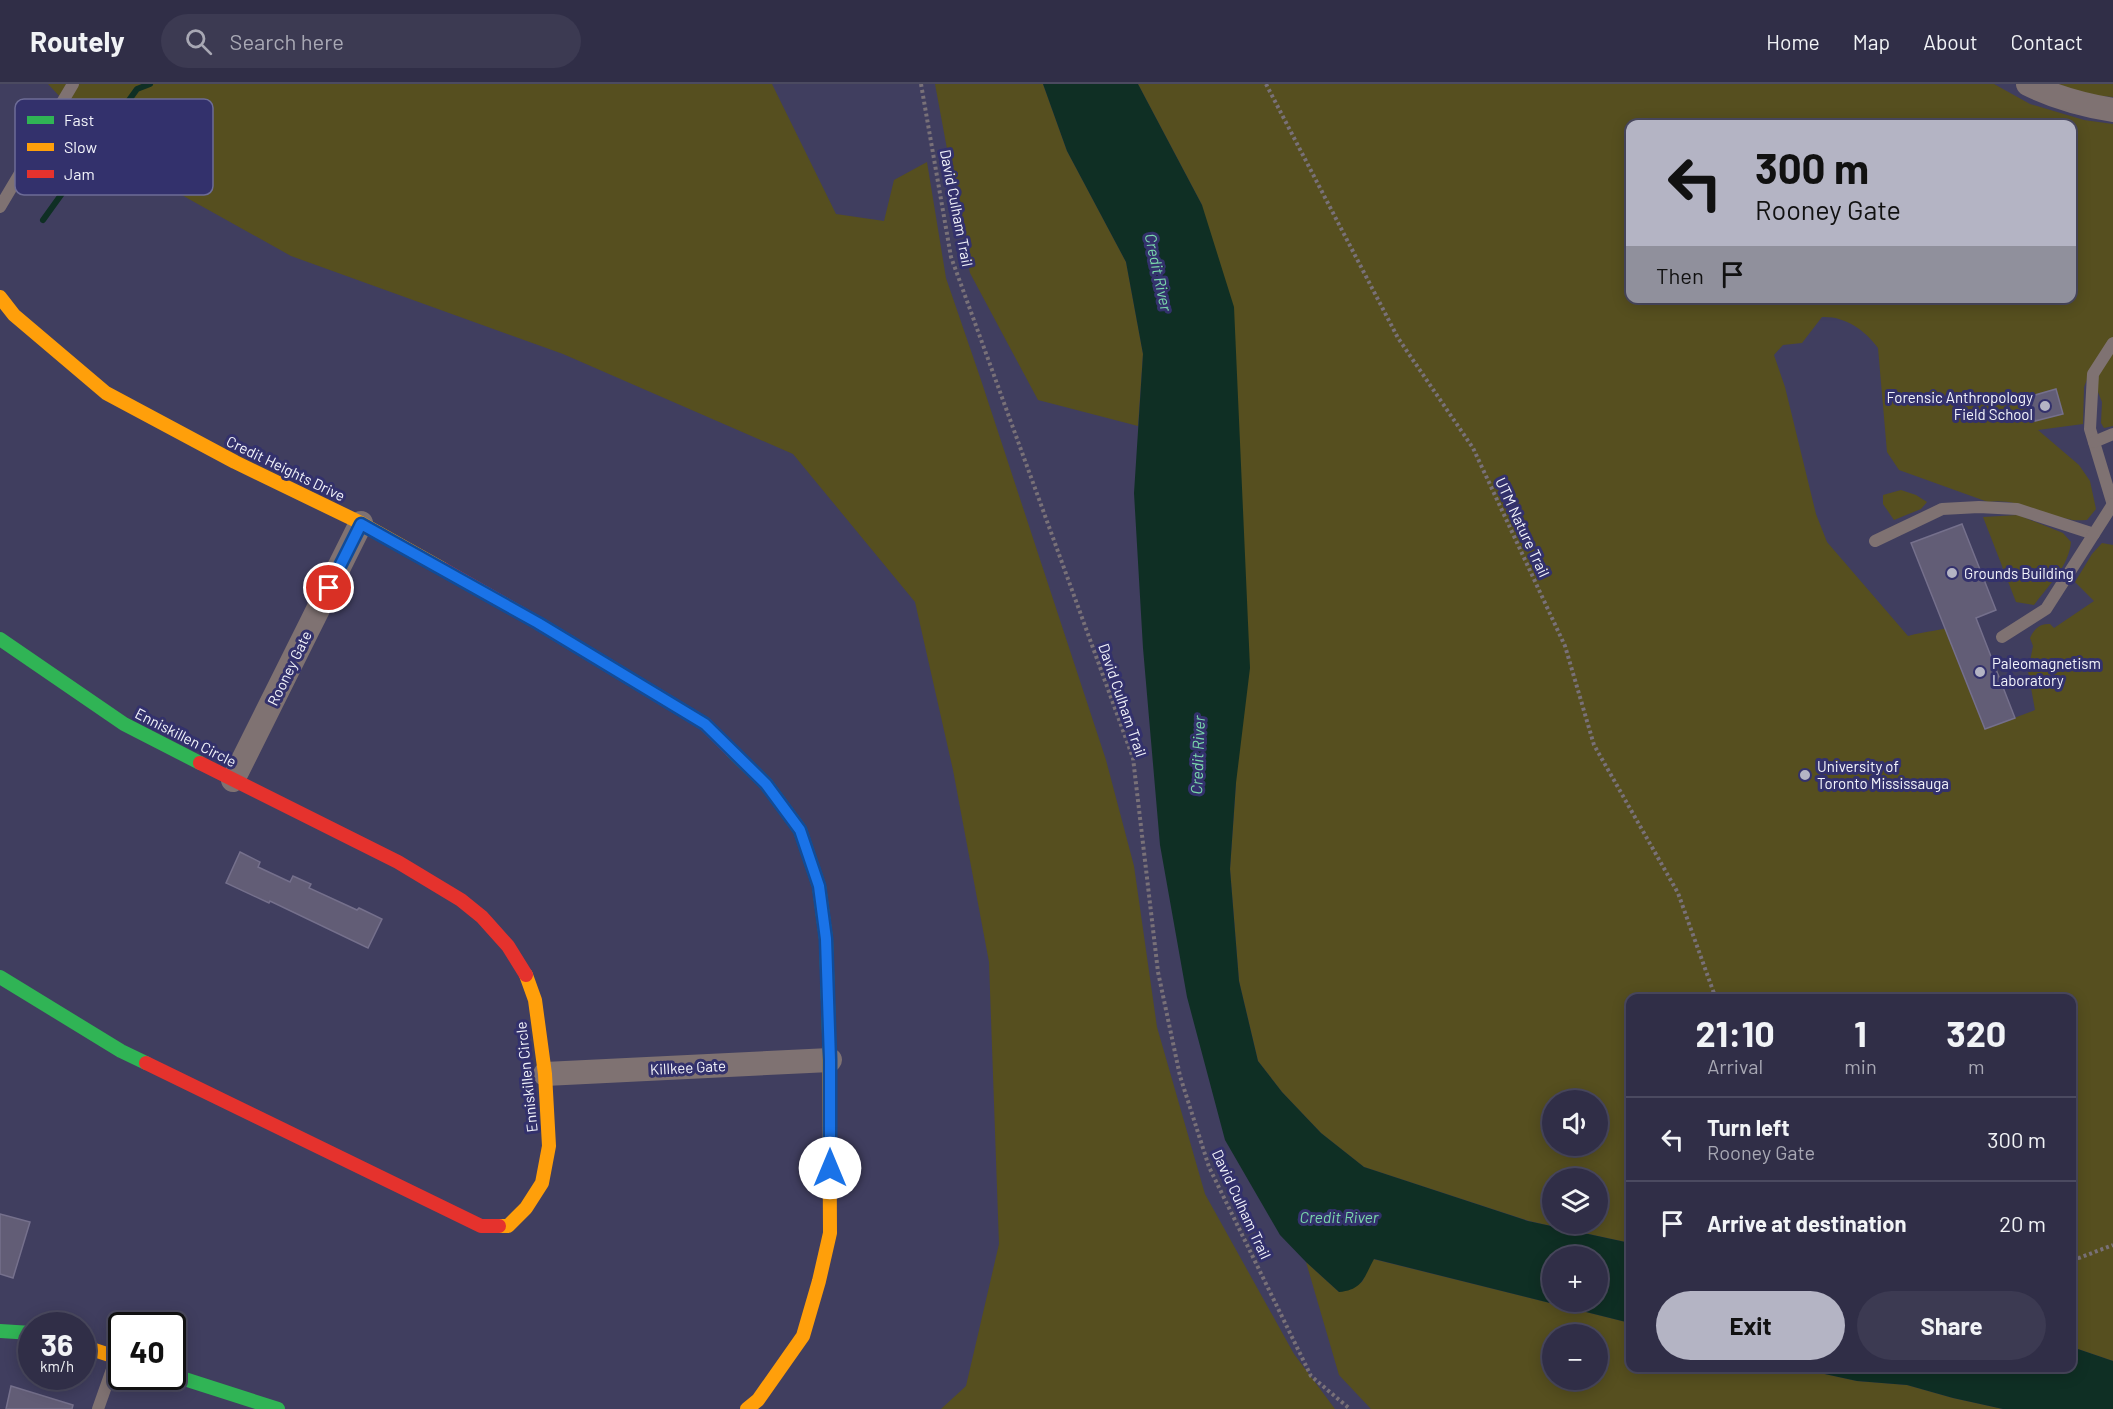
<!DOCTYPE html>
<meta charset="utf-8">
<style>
:root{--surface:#302e47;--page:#3c3a52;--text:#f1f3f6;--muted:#a8a8b4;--line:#4b4a60;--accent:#b4b4c4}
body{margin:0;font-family:Barlow,sans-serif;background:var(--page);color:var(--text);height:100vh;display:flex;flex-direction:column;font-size:22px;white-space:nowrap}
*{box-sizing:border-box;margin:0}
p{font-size:20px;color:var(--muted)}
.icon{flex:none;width:33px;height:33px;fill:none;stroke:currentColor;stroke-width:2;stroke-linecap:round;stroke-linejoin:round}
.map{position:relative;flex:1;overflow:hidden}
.panel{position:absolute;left:1626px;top:910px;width:450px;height:378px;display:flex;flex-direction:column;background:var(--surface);border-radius:12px;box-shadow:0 3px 15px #0003,0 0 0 2px var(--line)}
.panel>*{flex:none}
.top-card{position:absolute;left:1626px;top:36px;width:450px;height:183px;border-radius:12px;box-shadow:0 3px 15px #0003,0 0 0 2px var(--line);background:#b4b4c4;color:#111;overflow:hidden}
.controls{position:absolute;left:1542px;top:1006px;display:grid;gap:12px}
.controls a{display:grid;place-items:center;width:66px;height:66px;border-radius:50%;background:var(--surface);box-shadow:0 3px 15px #0003,0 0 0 2px var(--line);font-size:30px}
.speed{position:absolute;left:18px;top:1228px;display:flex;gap:12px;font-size:30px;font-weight:700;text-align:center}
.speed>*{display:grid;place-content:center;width:78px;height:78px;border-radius:50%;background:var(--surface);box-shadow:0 3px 15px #0003,0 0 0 2px var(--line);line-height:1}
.speed small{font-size:15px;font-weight:400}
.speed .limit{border:3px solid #111;border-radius:9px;background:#fff;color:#111}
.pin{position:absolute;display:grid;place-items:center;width:51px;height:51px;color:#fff;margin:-26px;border:3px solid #fff;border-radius:50%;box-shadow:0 2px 6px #0007}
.me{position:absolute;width:66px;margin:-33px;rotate:0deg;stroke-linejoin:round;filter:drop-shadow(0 0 4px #0008)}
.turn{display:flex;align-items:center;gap:21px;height:126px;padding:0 30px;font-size:27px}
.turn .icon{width:78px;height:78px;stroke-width:2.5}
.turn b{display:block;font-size:42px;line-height:51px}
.then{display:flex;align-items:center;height:57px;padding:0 30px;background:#0003;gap:12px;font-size:22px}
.eta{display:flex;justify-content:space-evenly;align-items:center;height:102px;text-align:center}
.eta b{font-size:36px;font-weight:700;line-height:42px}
.button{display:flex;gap:12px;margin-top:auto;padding:12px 30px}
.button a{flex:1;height:69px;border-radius:36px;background:var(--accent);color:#111;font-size:24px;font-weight:700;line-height:69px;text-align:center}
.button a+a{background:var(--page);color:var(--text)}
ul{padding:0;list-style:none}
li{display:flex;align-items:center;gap:18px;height:84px;padding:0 30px;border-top:2px solid var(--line)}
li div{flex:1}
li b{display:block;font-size:22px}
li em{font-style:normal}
header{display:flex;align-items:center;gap:36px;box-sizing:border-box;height:84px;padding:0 30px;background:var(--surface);border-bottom:2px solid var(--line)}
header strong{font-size:28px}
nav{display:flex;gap:33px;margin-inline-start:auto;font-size:21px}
.search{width:420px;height:54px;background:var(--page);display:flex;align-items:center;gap:15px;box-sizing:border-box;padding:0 21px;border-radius:33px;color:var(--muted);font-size:22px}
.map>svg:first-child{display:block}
.green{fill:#564f1f;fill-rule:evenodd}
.water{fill:#0f2f24;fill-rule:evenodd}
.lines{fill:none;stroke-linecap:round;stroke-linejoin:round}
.stream{stroke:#0f2f24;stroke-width:6}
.building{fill:#625d76;stroke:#75708c;stroke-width:1.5}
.path{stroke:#797178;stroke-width:4;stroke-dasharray:3 3;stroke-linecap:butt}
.lane{stroke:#7f7272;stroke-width:12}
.street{stroke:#7f7272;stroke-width:24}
.fast{stroke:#30b455;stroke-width:14}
.slow{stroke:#ff9f0a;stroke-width:14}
.jam{stroke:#e5322d;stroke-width:14}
.route-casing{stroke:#114b97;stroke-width:15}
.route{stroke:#1a73e8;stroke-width:10}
.poi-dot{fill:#b4b4c4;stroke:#33316c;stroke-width:2}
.labels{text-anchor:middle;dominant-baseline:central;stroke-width:6;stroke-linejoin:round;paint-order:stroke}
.street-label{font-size:15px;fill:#f3f4fb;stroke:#33316c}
.poi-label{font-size:15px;fill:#f3f4fb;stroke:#33316c;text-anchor:start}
.water-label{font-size:16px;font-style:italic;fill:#7ad8ab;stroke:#33316c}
.key{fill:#33316c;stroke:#6d6c97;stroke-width:1.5}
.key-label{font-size:16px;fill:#f3f4fb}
</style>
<header>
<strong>Routely</strong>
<div class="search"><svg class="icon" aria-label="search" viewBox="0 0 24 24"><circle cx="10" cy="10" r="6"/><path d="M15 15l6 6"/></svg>Search here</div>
<nav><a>Home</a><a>Map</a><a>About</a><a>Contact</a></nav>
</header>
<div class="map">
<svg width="2113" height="1325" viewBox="0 0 2113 1325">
<rect width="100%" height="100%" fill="#403e5f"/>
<g class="green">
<path d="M48,0H772L836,130L884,137L894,96L927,78L946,194L981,296L1106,676L1134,782L1157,943L1205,1110L1294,1270L1335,1325H941L966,1302L999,1160L989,878L953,686L915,518L793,370L563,270L291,172L119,76Z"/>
<path d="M935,0H1043L1067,67L1126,178L1143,270L1138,342L1038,316L970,189Z"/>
<path d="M1138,0H1994L2030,20L2084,36L2113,40V342L2104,344L2101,339L2102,318L2090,288L2084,303L2083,340L2038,346L2079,381L2090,397L2096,425L2087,436C2081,436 2074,437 2068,435C2041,430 2016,414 1988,418L1899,386L1887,368L1878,264C1865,246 1845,232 1822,233L1802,259L1783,261L1774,271L1785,303L1816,430L1827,458L1908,552C1926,547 1942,547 1959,540L1955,571L1985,645L2035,626L2028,587L2033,562L2030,554C2034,545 2040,539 2050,540L2054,544L2094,517L2075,498L2092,470L2102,459L2113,461V1277L2072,1263V915H1630V1159L1529,1137L1364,1083L1321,1049L1282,1008L1258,977L1239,897L1230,785L1236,699L1202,121ZM1630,40H2072V214H1630ZM1552,1017H1598V1062H1552ZM1552,1095H1598V1140H1552Z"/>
<path d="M2057,0H2113V13L2089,11Z"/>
<path d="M1901,406L1916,411L1927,418L1921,425L1894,436L1883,420V411Z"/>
<path d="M2018,431L2063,449L2071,458C2069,482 2048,502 2034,521L2016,518L1983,433Z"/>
<path d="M1373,1175L1630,1239V1284H1797L1857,1297L1907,1301L1953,1314L2003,1325H1371L1339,1291L1306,1178L1339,1208L1362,1198ZM1552,1251H1598V1296H1552Z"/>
</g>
<g class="water">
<path d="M1043,0H1138L1202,121L1234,223L1250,584L1236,699L1230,785L1239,897L1258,977L1282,1008L1321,1049L1364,1083L1528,1137L1630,1159V1239L1374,1175C1364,1193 1363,1206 1339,1208L1306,1178L1280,1151L1225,1056L1187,913L1160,761L1143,564L1134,409L1143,270L1126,178L1067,67ZM1552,1173H1598V1218H1552Z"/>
<path d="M2072,1263L2113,1277V1325H2003L1953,1314L1907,1301L1857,1297L1797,1284H2072Z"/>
</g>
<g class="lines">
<path class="stream" d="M43,136L137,5L150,0"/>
</g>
<g class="building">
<path d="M2056,305L2063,330L2035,337L2028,313Z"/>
<path d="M1962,440L1996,526L1976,534L2015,634L1985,645L1911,459Z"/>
<path d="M240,768L260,778L258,783L290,798L293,792L311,800L309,804L357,826L359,824L382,835L368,864L270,817L269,819L226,799Z"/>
<path d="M0,1130L30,1138L13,1194L0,1190Z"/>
<path d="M11,1302L73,1321L72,1325H6Z"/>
</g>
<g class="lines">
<g class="path">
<path d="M921,0L951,173L1133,674L1158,888L1180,992L1209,1083L1311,1292L1350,1325"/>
<path d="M1266,0L1398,254L1473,364L1565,562L1594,661L1678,809L1716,915"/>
<path d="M2072,1173L2079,1174L2113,1161"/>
</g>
<g class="lane">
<path d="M0,123L73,0"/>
<path d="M2113,259L2093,290L2090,345L2113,421"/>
<path d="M2094,358L2113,350"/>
<path d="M1875,457L1942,425L1979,423L2017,425L2094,450"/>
<path d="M2002,553L2046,525L2113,420"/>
<path d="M98,1325L116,1274"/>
</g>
<g class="street">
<path d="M2028,0C2056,14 2083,21 2113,26"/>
<path d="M233,696L361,439"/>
<path d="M545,990L830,976"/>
</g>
<g class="fast">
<path d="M0,555L124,640L200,679"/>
<path d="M732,667L766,700L800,746L819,802L826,855L829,950"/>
<path d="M0,893L121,967L146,979"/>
<path d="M0,1247L32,1249"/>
<path d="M172,1291L278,1325"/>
</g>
<g class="slow">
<path d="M0,213L14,231L106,309L235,378L361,439L443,485"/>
<path d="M499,1142H508L526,1124L542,1099L549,1062L545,990L535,916L526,891"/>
<path d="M82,1262L122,1275"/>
<path d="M747,1325L758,1316L803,1252L819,1197L830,1149L829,950"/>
</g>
<g class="jam">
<path d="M443,485L538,539L705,640L732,667"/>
<path d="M200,679L398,778L461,816L482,833L508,862L526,891"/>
<path d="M146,979L481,1142H499"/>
</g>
</g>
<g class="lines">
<g class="route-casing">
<path id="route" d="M329,504L361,440L538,539L705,640L766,700L800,746L819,802L826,855L830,976V1084"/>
</g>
<use href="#route" class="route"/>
</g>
<g class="poi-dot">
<circle cx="2045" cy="322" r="6"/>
<circle cx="1952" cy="489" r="6"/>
<circle cx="1980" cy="588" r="6"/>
<circle cx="1805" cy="691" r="6"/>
</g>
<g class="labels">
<g class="street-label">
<text transform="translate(957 124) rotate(79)">David Culham Trail</text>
<text transform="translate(286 384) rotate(26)">Credit Heights Drive</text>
<text transform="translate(1523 443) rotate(65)">UTM Nature Trail</text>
<text transform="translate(289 584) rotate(-64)">Rooney Gate</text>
<text transform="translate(1123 616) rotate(71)">David Culham Trail</text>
<text transform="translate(186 653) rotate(27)">Enniskillen Circle</text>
<text transform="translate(688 983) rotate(-3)">Killkee Gate</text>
<text transform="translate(526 993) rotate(-96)">Enniskillen Circle</text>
<text transform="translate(1242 1120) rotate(65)">David Culham Trail</text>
</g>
<g class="poi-label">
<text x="2033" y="313" text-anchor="end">Forensic Anthropology<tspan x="2033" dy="17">Field School</tspan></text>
<text x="1964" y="489">Grounds Building</text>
<text x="1992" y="579">Paleomagnetism<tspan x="1992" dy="17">Laboratory</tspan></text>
<text x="1817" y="682">University of<tspan x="1817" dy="17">Toronto Mississauga</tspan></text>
</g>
<g class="water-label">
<text transform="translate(1159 188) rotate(78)">Credit River</text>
<text transform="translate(1197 671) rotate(-88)">Credit River</text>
<text x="1339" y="1132">Credit River</text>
</g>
</g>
<rect x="15" y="15" width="198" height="96" rx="9" class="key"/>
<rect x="27" y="32" width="27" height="8" fill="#30b455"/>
<rect x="27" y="59" width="27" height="8" fill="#ff9f0a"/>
<rect x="27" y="86" width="27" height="8" fill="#e5322d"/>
<g class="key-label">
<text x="64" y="42">Fast</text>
<text x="64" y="69">Slow</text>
<text x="64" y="96">Jam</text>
</g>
</svg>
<div class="controls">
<a><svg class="icon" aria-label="sound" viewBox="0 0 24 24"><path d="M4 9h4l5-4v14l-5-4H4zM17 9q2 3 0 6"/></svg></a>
<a><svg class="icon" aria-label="layers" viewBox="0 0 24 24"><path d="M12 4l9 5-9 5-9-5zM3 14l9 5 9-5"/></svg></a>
<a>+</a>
<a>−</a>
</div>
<div class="speed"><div>36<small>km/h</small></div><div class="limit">40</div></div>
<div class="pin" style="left:329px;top:504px;background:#d93025"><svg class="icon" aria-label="arrive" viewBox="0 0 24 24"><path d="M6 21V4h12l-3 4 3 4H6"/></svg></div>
<svg class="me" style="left:830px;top:1084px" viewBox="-20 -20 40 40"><circle r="19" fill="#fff"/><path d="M0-13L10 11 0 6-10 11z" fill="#1a73e8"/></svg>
<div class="top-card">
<div class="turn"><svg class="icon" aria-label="left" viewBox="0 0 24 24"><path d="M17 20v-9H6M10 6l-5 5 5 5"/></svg><div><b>300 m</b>Rooney Gate</div></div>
<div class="then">Then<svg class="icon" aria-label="arrive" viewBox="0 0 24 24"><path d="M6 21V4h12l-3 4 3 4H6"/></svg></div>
</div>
<section class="panel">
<div class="eta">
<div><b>21:10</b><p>Arrival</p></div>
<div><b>1</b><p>min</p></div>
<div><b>320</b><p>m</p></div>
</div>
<ul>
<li><svg class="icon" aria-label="left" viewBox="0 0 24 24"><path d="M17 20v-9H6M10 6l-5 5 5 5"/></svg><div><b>Turn left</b><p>Rooney Gate</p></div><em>300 m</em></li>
<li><svg class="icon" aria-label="arrive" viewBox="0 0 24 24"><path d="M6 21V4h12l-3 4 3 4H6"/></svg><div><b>Arrive at destination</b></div><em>20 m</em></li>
</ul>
<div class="button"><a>Exit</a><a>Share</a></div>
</section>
</div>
